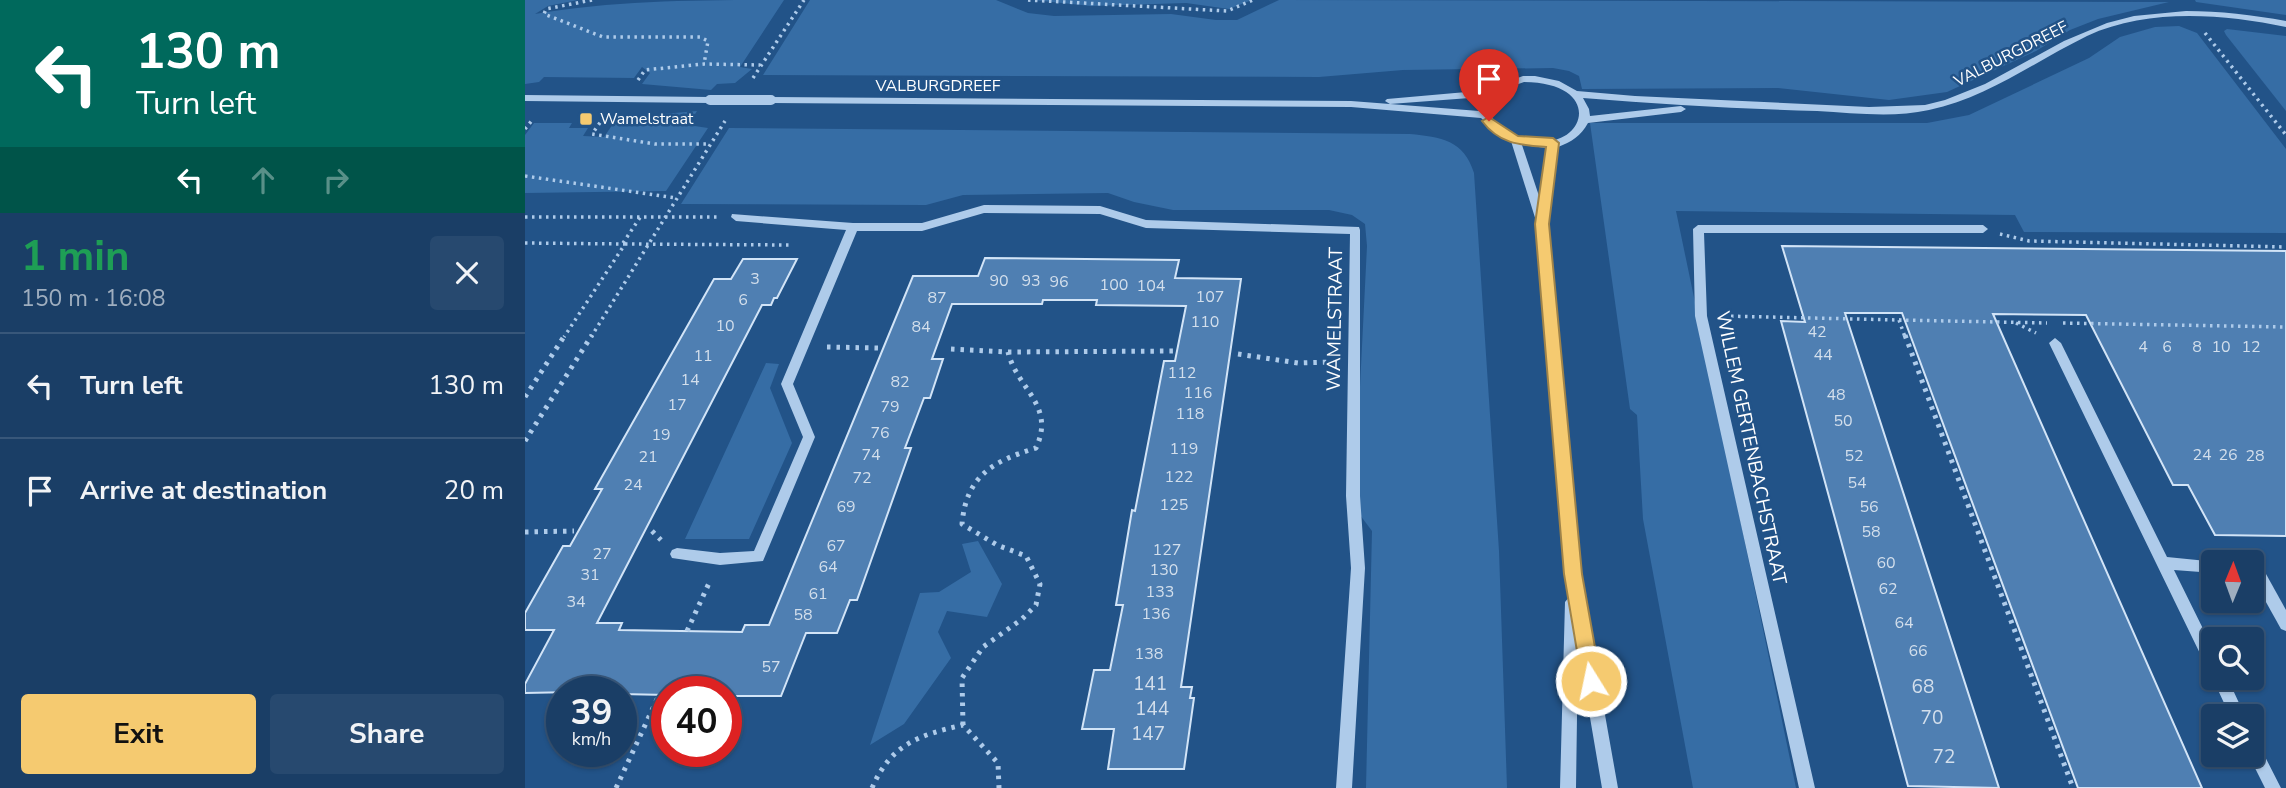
<!DOCTYPE html>
<meta charset="utf-8">
<style>
:root{--surface:#1a3e66;--page:#27496f;--text:#f1f3f6;--muted:#9faebf;--line:#38577a;--accent:#f5ca70}
body{margin:0;font-family:"Nunito Sans",sans-serif;background:var(--page);color:var(--text);height:100vh;display:flex;flex-direction:column;font-size:26px;white-space:nowrap}
*{box-sizing:border-box;margin:0}
p{font-size:23px;color:var(--muted)}
.icon{flex:none;width:38px;height:38px;fill:none;stroke:currentColor;stroke-width:2;stroke-linecap:round;stroke-linejoin:round}
.map{position:relative;flex:1;overflow:hidden}
.details{display:flex;flex-direction:column;background:var(--surface);width:525px}
.details>*{flex:none}
.top-card{background:#00695c;color:#fff;overflow:hidden}
.needle{width:46px;rotate:1deg}
.buttons{position:absolute;left:1676px;top:550px;display:grid;gap:14px}
.buttons a{display:grid;place-items:center;width:63px;height:63px;border-radius:7px;background:var(--surface);box-shadow:0 2px 5px #0004,0 0 0 2px var(--line);font-size:35px}
.speed{position:absolute;left:21px;top:676px;display:flex;gap:14px;font-size:35px;font-weight:700;text-align:center}
.speed>*{display:grid;place-content:center;width:91px;height:91px;border-radius:50%;background:var(--surface);box-shadow:0 2px 5px #0004,0 0 0 2px var(--line);line-height:1}
.speed small{font-size:18px;font-weight:400}
.speed .limit{border:10px solid #d22;background:#fff;color:#111}
.pin{position:absolute;display:grid;place-items:center;width:60px;height:60px;color:#fff;margin:-72px -30px;border-radius:50% 50% 50% 0;rotate:-45deg;box-shadow:0 0 7px #0007}
.pin .icon{rotate:45deg}
.me{position:absolute;width:77px;margin:-38px;rotate:350deg;stroke-linejoin:round;filter:drop-shadow(0 0 5px #0008)}
.turn{display:flex;align-items:center;gap:24px;height:147px;padding:0 21px;font-size:32px}
.turn .icon{width:91px;height:91px;stroke-width:2.5}
.turn b{display:block;font-size:49px;line-height:60px}
.lanes{display:flex;align-items:center;height:66px;padding:0 21px;background:#0003;justify-content:center;gap:35px;direction:ltr}
.lanes .off{opacity:.35}
.round{display:grid;place-items:center;flex:none;width:74px;height:74px;border-radius:7px;background:var(--page)}
.head{display:flex;align-items:center;justify-content:space-between;height:119px;padding:0 21px}
h1{font-size:42px;font-weight:700;line-height:52px;color:#1e9e55}
.cta{display:flex;gap:14px;margin-top:auto;padding:14px 21px}
.cta a{flex:1;height:80px;border-radius:7px;background:var(--accent);color:#111;font-size:28px;font-weight:700;line-height:80px;text-align:center}
.cta a+a{background:var(--page);color:var(--text)}
ul{padding:0;list-style:none}
li{display:flex;align-items:center;gap:21px;height:105px;padding:0 21px;border-top:2px solid var(--line)}
li div{flex:1}
li b{display:block;font-size:26px}
li em{font-style:normal}
main{display:flex;flex:1;min-height:0}
.map>svg:first-child{display:block}
.green{fill:#366da5}
.building{fill:#4f7fb2;stroke:#d2e4f7;stroke-width:2}
.lines{fill:none;stroke-linecap:round;stroke-linejoin:round}
.path-far1{stroke:#aecbea;stroke-width:3.5;stroke-dasharray:2.5 4.5;stroke-linecap:butt}
.path{stroke:#aecbea;stroke-width:5;stroke-dasharray:3.5 6;stroke-linecap:butt}
.minor{fill:#aecbea;fill-rule:evenodd}
.minor-bridge{stroke:#aecbea;stroke-width:10}
.route{fill:#f5ca70;stroke:#9f8349;stroke-width:2}
.poi-dot{fill:#f5ca70;stroke:#225388;stroke-width:2.5}
.labels{text-anchor:middle;dominant-baseline:central;stroke-width:5;stroke-linejoin:round;paint-order:stroke}
.far-street-label{font-size:16px;fill:#fff;stroke:#225388}
.far-poi-label{font-size:16px;fill:#fff;stroke:#225388;text-anchor:start}
.number-label{font-size:16px;fill:#d3dfec}
.street-label{font-size:19px;fill:#fff;stroke:#225388}
.near-number-label{font-size:19px;fill:#d3dfec}
</style>
<main>
<section class="details">
<div class="top-card">
<div class="turn"><svg class="icon" aria-label="left" viewBox="0 0 24 24"><path d="M17 20v-9H6M10 6l-5 5 5 5"/></svg><div><b>130 m</b>Turn left</div></div>
<div class="lanes"><svg class="icon" aria-label="left" viewBox="0 0 24 24"><path d="M17 20v-9H6M10 6l-5 5 5 5"/></svg><svg class="icon off" aria-label="ahead" viewBox="0 0 24 24"><path d="M12 20V5M6 11l6-6 6 6"/></svg><svg class="icon off" aria-label="right" viewBox="0 0 24 24"><path d="M7 20v-9h11M14 6l5 5-5 5"/></svg></div>
</div>
<div class="head"><div><h1>1 min</h1><p>150 m · 16:08</p></div><a class="round"><svg class="icon" aria-label="close" viewBox="0 0 24 24"><path d="M6 6l12 12M18 6L6 18"/></svg></a></div>
<ul>
<li><svg class="icon" aria-label="left" viewBox="0 0 24 24"><path d="M17 20v-9H6M10 6l-5 5 5 5"/></svg><div><b>Turn left</b></div><em>130 m</em></li>
<li><svg class="icon" aria-label="arrive" viewBox="0 0 24 24"><path d="M6 21V4h12l-3 4 3 4H6"/></svg><div><b>Arrive at destination</b></div><em>20 m</em></li>
</ul>
<div class="cta"><a>Exit</a><a>Share</a></div>
</section>
<div class="map">
<svg width="1761" height="788" viewBox="0 0 1761 788">
<rect width="100%" height="100%" fill="#225388"/>
<g class="green">
<path d="M0,0H53L23,6L10,14C91,0 176,0 259,0L215,67L227,69L210,83L192,84L186,90L117,84L125,73L117,67L109,78L19,77L14,82L0,84Z"/>
<path d="M285,0H471L503,13L529,16L646,14L691,20H712L754,0L1644,2L1573,19L1545,30L1511,51L1422,92L1364,100L1253,88L1057,89L1054,76L1044,71L1028,68L878,70L794,77L238,75Z"/>
<path d="M508,0H727L704,9L661,3L566,6Z"/>
<path d="M1670,0H1761V15L1671,2Z"/>
<path d="M1654,26L1672,33L1761,149V233L1499,232L1490,215L1151,211L1271,788H1168L1118,519L1112,415L1105,409L1065,123H1402L1444,115L1564,58L1595,37L1630,27Z"/>
<path d="M1702,29L1761,36V111L1701,35L1699,31Z"/>
<path d="M172,111L163,125L183,128L141,191L0,193V135L9,123H47L44,128H63L58,136L79,137L92,118Z"/>
<path d="M204,128L885,134C916,137 939,140 949,173L974,551L982,788H841L847,531L829,507L842,246L840,224L827,215L804,210H648L609,202L583,193L438,195L401,205L156,204Z"/>
<path d="M241,363L254,364L245,388L267,443L224,539H160Z"/>
<path d="M453,541L477,584L462,617L422,611L413,632L426,658L379,724L345,745L395,593L414,592L446,572L437,544Z"/>
</g>
<g class="building">
<path d="M1257,246L1761,251V536L1690,535L1663,485H1648L1561,315L1468,314L1677,788H1553L1377,313H1320L1474,788L1383,786L1256,321L1280,322Z"/>
<path d="M460,258L654,260L650,278L716,279L656,687H667L665,698H669L659,769H583L589,729H557L569,670H585L598,605H591L607,510L610,511L639,361H650L661,306L571,305L572,300H518L517,304H427L407,359H418L405,398H399L380,448H386L332,600H325L312,633H281L256,696H201V691H142V695L96,694V691L0,693V684L29,630H0V613L38,546H45L77,489H70L189,279H206L218,259H272L252,298H249L246,305H237L72,623H97L94,630L217,632L220,625H244L388,276H453Z"/>
</g>
<g class="lines">
<g class="path-far1">
<path d="M67,0L21,9L19,14L78,37H175L183,41L179,64"/>
<path d="M503,0L702,11L728,0"/>
<path d="M1680,33L1761,135"/>
<path d="M228,78L279,0"/>
<path d="M113,80L120,70L179,64L235,65"/>
<path d="M79,117L67,134L130,144H183"/>
<path d="M0,129L8,119"/>
<path d="M0,176L151,198"/>
<path d="M0,217H192"/>
<path d="M1475,234L1504,241L1761,247"/>
<path d="M0,243L100,244L39,337"/>
<path d="M98,243L116,216"/>
<path d="M100,244L264,245"/>
<path d="M1199,316L1374,320L1380,337"/>
<path d="M1374,320L1522,323"/>
<path d="M1491,323L1511,333"/>
<path d="M1538,323L1761,327"/>
<path d="M66,337L200,121"/>
</g>
<g class="path">
<path d="M1380,335L1548,788"/>
<path d="M302,347L353,348"/>
<path d="M426,349L483,352L652,351"/>
<path d="M713,354L773,363L806,362"/>
<path d="M0,397L40,335"/>
<path d="M0,441L67,335"/>
<path d="M127,531L136,540"/>
<path d="M0,532L49,531"/>
<path d="M162,631L185,581"/>
<path d="M438,725L437,678L458,647L497,619L511,605L515,584L501,556L472,545L437,524C441,476 468,461 511,448C531,405 492,389 483,352"/>
<path d="M91,788L134,695"/>
<path d="M347,788C366,744 394,735 438,725L473,763L474,788"/>
</g>
<g class="minor">
<path d="M1661,11C1695,11 1728,15 1761,21V27C1697,14 1623,8 1562,36C1509,62 1462,98 1404,110C1368,118 1329,113 1292,111C1214,109 1136,104 1058,98L1064,109L1065,116L1156,106L1161,109L1156,112L1063,123C1056,136 1046,142 1033,147L1021,221L1055,574L1093,788H1077L1053,647L1051,788H1035L1040,602L1045,596L1041,574L1012,224L986,141L975,135L956,118L826,107L246,103L241,100L246,97L826,101L865,104L860,101L862,99L964,90L968,87L998,76H1010L1034,81L1052,91L1110,96L1344,107L1400,105L1420,100L1460,84L1539,41L1582,23L1609,16ZM999,82C1093,83 1052,171 984,131C971,124 964,118 963,103L974,91ZM958,97L953,102L954,111L865,104ZM997,145L1022,148L1015,199Z"/>
<path d="M0,95L185,97L190,100L185,103L0,101Z"/>
<path d="M459,205L575,206L621,220L834,227L835,230V496L840,568L827,788H811L826,568L821,496L825,234L621,228L575,214L459,213L397,231H332L268,384L290,437L238,561L195,565L147,558L145,554L147,550L152,548L195,553L229,551L278,437L256,384L321,230L211,221L206,217L207,214L328,223H397Z"/>
<path d="M1173,225H1458L1463,229L1458,233H1179L1182,316L1290,788H1274L1170,316L1168,229Z"/>
<path d="M1530,338L1536,343L1642,557L1692,562H1689V573L1649,570L1689,651V677H1702L1720,716H1705L1687,677L1688,674L1684,672L1524,343Z"/>
<path d="M1727,564L1736,565L1761,610V631L1756,629L1727,577Z"/>
<path d="M1727,738L1732,741L1756,788H1740L1723,754H1727Z"/>
</g>
<path class="minor-bridge" d="M185,100H246"/>
</g>
<path class="route" d="M964,117L993,136L1028,138L1034,143L1024,224L1057,574L1076,681L1073,688L1066,691L1060,688L1057,681L1039,574L1010,224L1021,147C995,145 974,144 957,121Z"/>
<rect class="poi-dot" x="54" y="112" width="14" height="14" rx="3.5"/>
<g class="labels">
<g class="far-street-label">
<text transform="translate(1486 54) rotate(-27)">VALBURGDREEF</text>
<text x="413" y="86">VALBURGDREEF</text>
</g>
<g class="far-poi-label">
<text x="75" y="119">Wamelstraat</text>
</g>
<g class="number-label">
<text x="230" y="279">3</text>
<text x="474" y="281">90</text>
<text x="506" y="281">93</text>
<text x="534" y="282">96</text>
<text x="589" y="285">100</text>
<text x="626" y="286">104</text>
<text x="685" y="297">107</text>
<text x="412" y="298">87</text>
<text x="218" y="300">6</text>
<text x="680" y="322">110</text>
<text x="200" y="326">10</text>
<text x="396" y="327">84</text>
<text x="1292" y="332">42</text>
<text x="1618" y="347">4</text>
<text x="1642" y="347">6</text>
<text x="1672" y="347">8</text>
<text x="1696" y="347">10</text>
<text x="1726" y="347">12</text>
<text x="1298" y="355">44</text>
<text x="178" y="356">11</text>
<text x="657" y="373">112</text>
<text x="165" y="380">14</text>
<text x="375" y="382">82</text>
<text x="673" y="393">116</text>
<text x="1311" y="395">48</text>
<text x="152" y="405">17</text>
<text x="365" y="407">79</text>
<text x="665" y="414">118</text>
<text x="1318" y="421">50</text>
<text x="355" y="433">76</text>
<text x="136" y="435">19</text>
<text x="659" y="449">119</text>
<text x="346" y="455">74</text>
<text x="1677" y="455">24</text>
<text x="1703" y="455">26</text>
<text x="1329" y="456">52</text>
<text x="1730" y="456">28</text>
<text x="123" y="457">21</text>
<text x="654" y="477">122</text>
<text x="337" y="478">72</text>
<text x="1332" y="483">54</text>
<text x="108" y="485">24</text>
<text x="649" y="505">125</text>
<text x="321" y="507">69</text>
<text x="1344" y="507">56</text>
<text x="1346" y="532">58</text>
<text x="311" y="546">67</text>
<text x="642" y="550">127</text>
<text x="77" y="554">27</text>
<text x="1361" y="563">60</text>
<text x="303" y="567">64</text>
<text x="639" y="570">130</text>
<text x="65" y="575">31</text>
<text x="1363" y="589">62</text>
<text x="635" y="592">133</text>
<text x="293" y="594">61</text>
<text x="51" y="602">34</text>
<text x="631" y="614">136</text>
<text x="278" y="615">58</text>
<text x="1379" y="623">64</text>
<text x="1393" y="651">66</text>
<text x="624" y="654">138</text>
<text x="246" y="667">57</text>
</g>
<g class="street-label">
<text transform="translate(810 319) rotate(-89)">WAMELSTRAAT</text>
<text transform="translate(1226 448) rotate(78)">WILLEM GERTENBACHSTRAAT</text>
</g>
<g class="near-number-label">
<text x="625" y="684">141</text>
<text x="1398" y="687">68</text>
<text x="627" y="709">144</text>
<text x="1407" y="718">70</text>
<text x="623" y="734">147</text>
<text x="1419" y="757">72</text>
</g>
</g>
</svg>
<div class="buttons">
<a><svg class="needle" viewBox="-14 -14 28 28"><path d="M0-13l5 13h-10z" fill="#e53935"/><path d="M0 13l5-13h-10z" fill="#9faebf"/></svg></a>
<a><svg class="icon" aria-label="search" viewBox="0 0 24 24"><circle cx="10" cy="10" r="6"/><path d="M15 15l6 6"/></svg></a>
<a><svg class="icon" aria-label="layers" viewBox="0 0 24 24"><path d="M12 4l9 5-9 5-9-5zM3 14l9 5 9-5"/></svg></a>
</div>
<div class="speed"><div>39<small>km/h</small></div><div class="limit">40</div></div>
<div class="pin" style="left:964px;top:121px;background:#d93025"><svg class="icon" aria-label="arrive" viewBox="0 0 24 24"><path d="M6 21V4h12l-3 4 3 4H6"/></svg></div>
<svg class="me" style="left:1066px;top:681px" viewBox="-20 -20 40 40"><circle r="17" fill="#f5ca70" stroke="#fff" stroke-width="3"/><path d="M0-11L8 9 0 5-8 9z" fill="#fff"/></svg>
</div>
</main>
